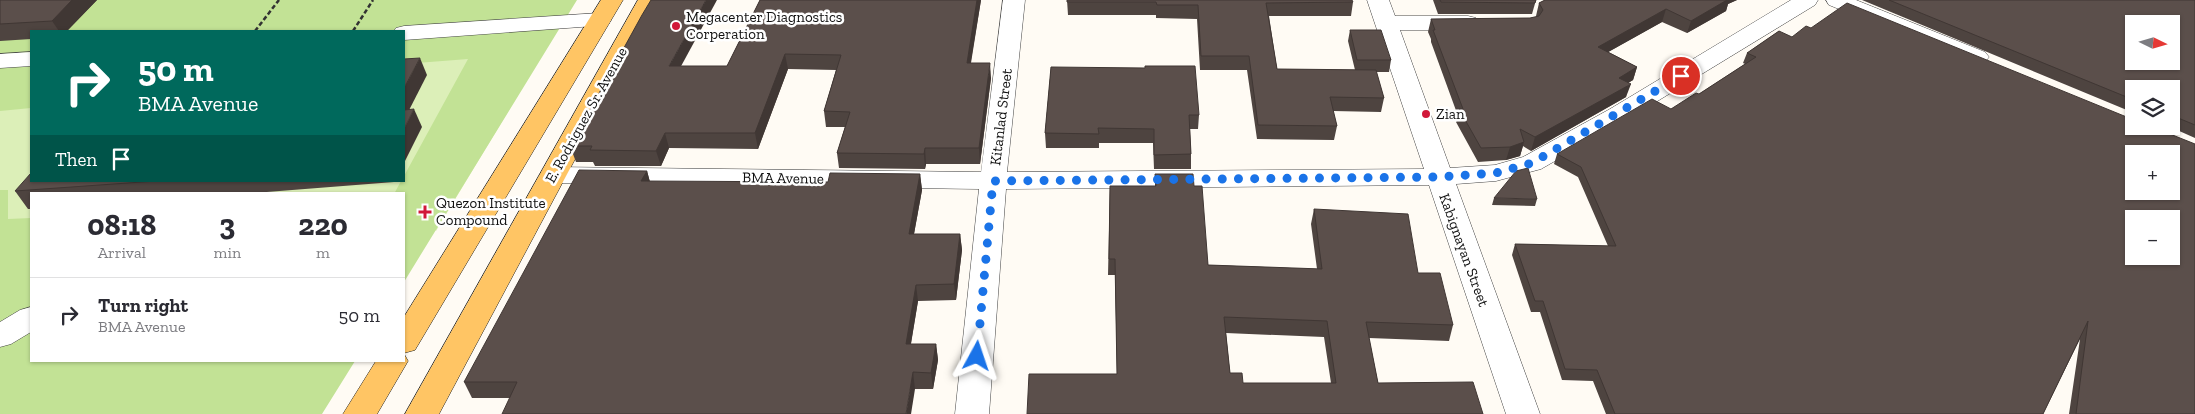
<!DOCTYPE html>
<meta charset="utf-8">
<style>
:root{--surface:#fff;--page:#f2f2f3;--text:#2b2b33;--muted:#7c7c81;--line:#e1e1e2}
body{margin:0;font-family:"Zilla Slab",serif;background:var(--page);color:var(--text);height:100vh;display:flex;flex-direction:column;font-size:19px;white-space:nowrap}
*{box-sizing:border-box;margin:0}
p{font-size:16px;color:var(--muted)}
.icon{flex:none;width:28px;height:28px;fill:none;stroke:currentColor;stroke-width:2;stroke-linecap:round;stroke-linejoin:round}
.map{position:relative;flex:1;overflow:hidden}
.details{position:absolute;left:30px;top:192px;width:375px;height:170px;display:flex;flex-direction:column;background:var(--surface);border-radius:0px;box-shadow:0 1px 4px #0004}
.details>*{flex:none}
.guide{position:absolute;left:30px;top:30px;width:375px;height:152px;border-radius:0px;box-shadow:0 1px 4px #0004;background:#00695c;color:#fff;overflow:hidden}
.needle{width:32px;rotate:95deg}
.controls{position:absolute;left:2125px;top:15px;display:grid;gap:10px}
.controls a{display:grid;place-items:center;width:55px;height:55px;border-radius:0px;background:var(--surface);box-shadow:0 1px 4px #0004;font-size:25px}
.pin{position:absolute;display:grid;place-items:center;width:42px;height:42px;color:#fff;margin:-21px;border:2px solid #fff;border-radius:50%;box-shadow:0 1px 5px #0007}
.me{position:absolute;width:55px;margin:-28px;rotate:5deg;stroke-linejoin:round;filter:drop-shadow(0 0 4px #0008)}
.turn{display:flex;align-items:center;gap:18px;height:105px;padding:0 25px;font-size:22px}
.turn .icon{width:65px;height:65px;stroke-width:2.5}
.turn b{display:block;font-size:35px;line-height:42px}
.then{display:flex;align-items:center;height:48px;padding:0 25px;background:#0003;gap:10px;font-size:19px}
.eta{display:flex;justify-content:space-evenly;align-items:center;height:85px;text-align:center}
.eta b{font-size:30px;font-weight:700;line-height:35px}
ul{padding:0;list-style:none}
li{display:flex;align-items:center;gap:15px;height:75px;padding:0 25px;border-top:1px solid var(--line)}
li div{flex:1}
li b{display:block;font-size:19px}
li em{font-style:normal}
.map>svg:first-child{display:block}
.green{fill:#dcefb8}
.forest{fill:#c2e295}
.lines{fill:none;stroke-linecap:round;stroke-linejoin:round}
.minor-casing{stroke:#434343;stroke-width:1}
.major-casing{stroke:#212121;stroke-width:1}
.path{stroke:#323232;stroke-width:2.5;stroke-dasharray:4.5 2.5;stroke-linecap:butt}
.minor{fill:#fff;fill-rule:evenodd}
.major{fill:#ffc564;fill-rule:evenodd}
.wall{fill:#4e4440;fill-rule:evenodd}
.shaded-wall{fill:#403734}
.building{fill:#5b4f4b;stroke:#403734;fill-rule:evenodd}
.route{stroke:#1a73e8;stroke-width:9;stroke-dasharray:0 16.2}
.poi-dot{fill:#d11839;stroke:#fff;stroke-width:2}
.labels{text-anchor:middle;dominant-baseline:central;stroke-width:5;stroke-linejoin:round;paint-order:stroke}
.poi-label{font-size:15px;fill:#101010;stroke:#fff;text-anchor:start}
.street-label{font-size:15px;fill:#101010;stroke:#fff}
</style>
<div class="map">
<svg width="2195" height="414" viewBox="0 0 2195 414">
<rect width="100%" height="100%" fill="#fffbf4"/>
<path class="green" d="M556,32L436,231L404,194H31V261L0,263V72L31,70V181H404V43Z"/>
<g class="forest">
<path d="M0,0H577L404,282V194H394L401,181H404V176L468,59L404,64V31H31V108L0,111Z"/>
<path d="M0,190H8V219L31,218V361H355L322,414H0Z"/>
</g>
<g class="lines">
<g class="minor-casing">
<g id="minor">
<path d="M1003,0H1025L1007,172L1424,169L1367,0H1389L1395,16H1468L1476,18L1479,23L1476,28L1468,30H1400L1450,168L1495,165L1523,157L1610,109L1791,0H1818L1815,5L1628,119L1541,169L1496,181L1456,184L1540,414H1506L1429,185L1006,189L989,414H955L979,189L553,183L544,181L540,175L544,169L553,167L981,172Z"/>
<path d="M1826,0H1856L1985,52L1989,57L1985,62L1977,64L1969,62L1829,5Z"/>
<path d="M600,13L608,15L611,20L608,25L404,40V31H394L396,28L404,26Z"/>
<path d="M31,52V66L0,68V54Z"/>
<path d="M31,307V332L11,344L0,347V322L20,310Z"/>
</g>
</g>
<g class="major-casing">
<g id="major">
<path d="M601,0H623L415,350L404,353V317Z"/>
<path d="M638,0H660L439,414H405Z"/>
<path d="M404,354L408,361L377,414H343L376,361H404Z"/>
</g>
</g>
<g class="path">
<path d="M255,31L279,0"/>
<path d="M353,31L373,0"/>
</g>
<use href="#minor" class="minor"/>
<use href="#major" class="major"/>
</g>
<g class="wall">
<path d="M0,0H97L67,31H31V39L0,41Z"/>
<path d="M760,0H981L971,63L991,78L980,164H926L925,169L839,168L837,153L845,127H826L824,111L836,70L788,69L758,149L669,148L661,166H595L593,162H576L570,146L681,66H727Z"/>
<path d="M1067,0L1353,2L1351,16H1269L1277,69L1355,70L1348,41L1350,30L1391,60L1389,72H1376L1384,98L1381,112L1333,111L1337,126L1334,140L1257,139L1247,70H1200L1197,19L1156,18V15H1068Z"/>
<path d="M1433,0H1536L1532,14H1438Z"/>
<path d="M1545,0H1737L1728,4L1726,11L1687,33L1662,22L1608,52L1637,67L1633,80L1628,83L1626,97L1531,151L1523,146L1520,156L1506,160L1478,162L1456,122L1458,116L1431,42V39L1428,32L1431,19L1530,18L1537,17L1536,16L1539,3Z"/>
<path d="M1862,0H2195V138L2168,126H2171V89H2134V113Z"/>
<path d="M1779,31L2195,414H2069L2080,339L2043,414H1606L1593,381L1562,380L1540,312H1531L1512,255L1515,244L1608,246L1578,177L1554,164L1557,154L1671,109L1699,94L1745,64L1743,63L1747,53Z"/>
<path d="M1051,67L1199,115L1198,129H1190L1191,154V169H1154L1153,143H1099V148H1046L1045,133Z"/>
<path d="M647,171L650,182H828L920,174L922,190L914,234H960L962,250L956,300L918,301L911,344H936L938,360L933,389H915L509,398H472L464,382Z"/>
<path d="M1155,174L1194,186L1208,265L1317,269L1311,224L1314,209L1418,273L1453,325L1449,341L1369,338L1378,383L1483,414L1117,374L1115,275H1108L1110,186H1155ZM1226,333L1324,337L1331,383H1243L1230,373Z"/>
<path d="M31,181H394V182L241,194H31V209H28L15,191Z"/>
<path d="M1494,198L1537,199L1535,206L1492,205Z"/>
</g>
<g class="shaded-wall">
<path d="M72,0H97L67,31H59L52,21Z"/>
<path d="M706,0H717L673,81L669,66Z"/>
<path d="M977,0H981L968,78L967,63Z"/>
<path d="M1722,0H1737L1728,4L1726,11L1687,33L1691,21Z"/>
<path d="M1666,9L1662,22L1594,60L1598,47Z"/>
<path d="M785,54L788,69L758,149L755,133Z"/>
<path d="M420,58L427,75L404,120V88Z"/>
<path d="M990,63L991,78L980,164L979,148Z"/>
<path d="M1637,67L1633,80L1614,91L1619,78Z"/>
<path d="M1631,84L1626,97L1531,151L1535,137Z"/>
<path d="M414,109L422,127L404,163V129Z"/>
<path d="M665,133L669,148L661,166L656,151Z"/>
<path d="M1524,142L1520,156L1506,160L1510,147Z"/>
<path d="M925,148L926,164L925,169L924,154Z"/>
<path d="M647,171L651,186L641,181Z"/>
<path d="M920,174L922,190L911,250L909,234Z"/>
<path d="M960,234L962,250L956,300L954,284Z"/>
<path d="M916,285L918,301L908,360L906,344Z"/>
<path d="M936,344L938,360L933,389L931,373Z"/>
<path d="M913,372L915,389L911,414H906Z"/>
</g>
<g class="building">
<path d="M0,0H72L52,21L0,24Z"/>
<path d="M651,0H706L669,66H727L760,0H977L967,63H990L979,148H925L924,154L837,153L850,112L824,111L841,55L785,54L755,133H665L656,151L590,150L592,146H570L642,15Z"/>
<path d="M1067,0H1352L1353,2L1266,3L1277,69L1376,70L1384,98L1330,97L1337,126L1258,125L1249,56H1201L1198,5H1157L1156,2H1067Z"/>
<path d="M1440,0H1536L1535,3L1441,2Z"/>
<path d="M1545,0H1727L1691,21L1666,9L1598,47L1637,67L1619,78L1631,84L1535,137L1520,129L1524,142L1510,147L1481,148L1459,109H1463L1433,30H1435L1431,19L1530,18L1539,16L1543,10L1539,3Z"/>
<path d="M1889,0H2195V125L2171,115V89H2134V100ZM2134,24H2171V61H2134Z"/>
<path d="M1847,3L2134,120V126H2150L2195,144V414H2076L2088,321L2043,414H1615L1597,370L1565,369L1543,301H1535L1515,244L1616,246L1581,167L1557,154L1652,99L1671,109L1696,93L1699,94L1756,57L1747,53L1779,31L1792,37L1806,26L1811,28ZM2134,154H2171V191H2134ZM2134,219H2171V256H2134Z"/>
<path d="M1350,30H1381L1391,60H1357Z"/>
<path d="M420,58L404,88V59Z"/>
<path d="M1145,66H1195L1199,115H1189L1191,154L1154,155V129L1098,128L1099,134L1045,133L1051,67L1145,68Z"/>
<path d="M414,109L404,129V110Z"/>
<path d="M1528,168L1537,199L1494,198L1516,171Z"/>
<path d="M579,170L647,171L641,181L828,182L830,173L920,174L909,234H960L954,284L916,285L906,344H936L931,373L913,372L906,414H502L517,382H464Z"/>
<path d="M31,173V181H156L15,191Z"/>
<path d="M1155,174H1193L1194,186H1202L1208,265L1322,269L1314,209L1408,214L1418,273H1440L1453,325L1366,322L1378,383L1473,382L1483,414H1027L1029,374H1117L1115,259H1109L1110,186H1156ZM1224,317L1327,321L1336,383H1243L1242,373H1230Z"/>
</g>
<g class="lines">
<path class="route" d="M977,356L993,181L1439,177L1496,173L1532,163L1681,76"/>
</g>
<g class="poi-dot">
<circle cx="676" cy="26" r="5"/>
<circle cx="1426" cy="114" r="5"/>
<path d="M422.5 204.5h5v5h5v5h-5v5h-5v-5h-5v-5h5z"/>
</g>
<g class="labels">
<g class="poi-label">
<text x="686" y="17">Megacenter Diagnostics<tspan x="686" dy="17">Corperation</tspan></text>
<text x="1436" y="114">Zian</text>
<text x="436" y="203">Quezon Institute<tspan x="436" dy="17">Compound</tspan></text>
</g>
<g class="street-label">
<text transform="translate(586 115) rotate(-61)">E. Rodriguez Sr. Avenue</text>
<text transform="translate(1001 117) rotate(-83)">Kitanlad Street</text>
<text transform="translate(783 178) rotate(1)">BMA Avenue</text>
<text transform="translate(1464 250) rotate(70)">Kabignayan Street</text>
</g>
</g>
</svg>
<div class="controls">
<a><svg class="needle" viewBox="-14 -14 28 28"><path d="M0-13l5 13h-10z" fill="#e53935"/><path d="M0 13l5-13h-10z" fill="#7c7c81"/></svg></a>
<a><svg class="icon" aria-label="layers" viewBox="0 0 24 24"><path d="M12 4l9 5-9 5-9-5zM3 14l9 5 9-5"/></svg></a>
<a>+</a>
<a>−</a>
</div>
<div class="pin" style="left:1681px;top:76px;background:#d93025"><svg class="icon" aria-label="arrive" viewBox="0 0 24 24"><path d="M6 21V4h12l-3 4 3 4H6"/></svg></div>
<svg class="me" style="left:977px;top:356px" viewBox="-20 -20 40 40"><path d="M0-17L14 15 0 8-14 15z" fill="#1a73e8" stroke="#fff" stroke-width="4"/></svg>
<div class="guide">
<div class="turn"><svg class="icon" aria-label="right" viewBox="0 0 24 24"><path d="M7 20v-9h11M14 6l5 5-5 5"/></svg><div><b>50 m</b>BMA Avenue</div></div>
<div class="then">Then<svg class="icon" aria-label="arrive" viewBox="0 0 24 24"><path d="M6 21V4h12l-3 4 3 4H6"/></svg></div>
</div>
<section class="details">
<div class="eta">
<div><b>08:18</b><p>Arrival</p></div>
<div><b>3</b><p>min</p></div>
<div><b>220</b><p>m</p></div>
</div>
<ul>
<li><svg class="icon" aria-label="right" viewBox="0 0 24 24"><path d="M7 20v-9h11M14 6l5 5-5 5"/></svg><div><b>Turn right</b><p>BMA Avenue</p></div><em>50 m</em></li>
</ul>
</section>
</div>
